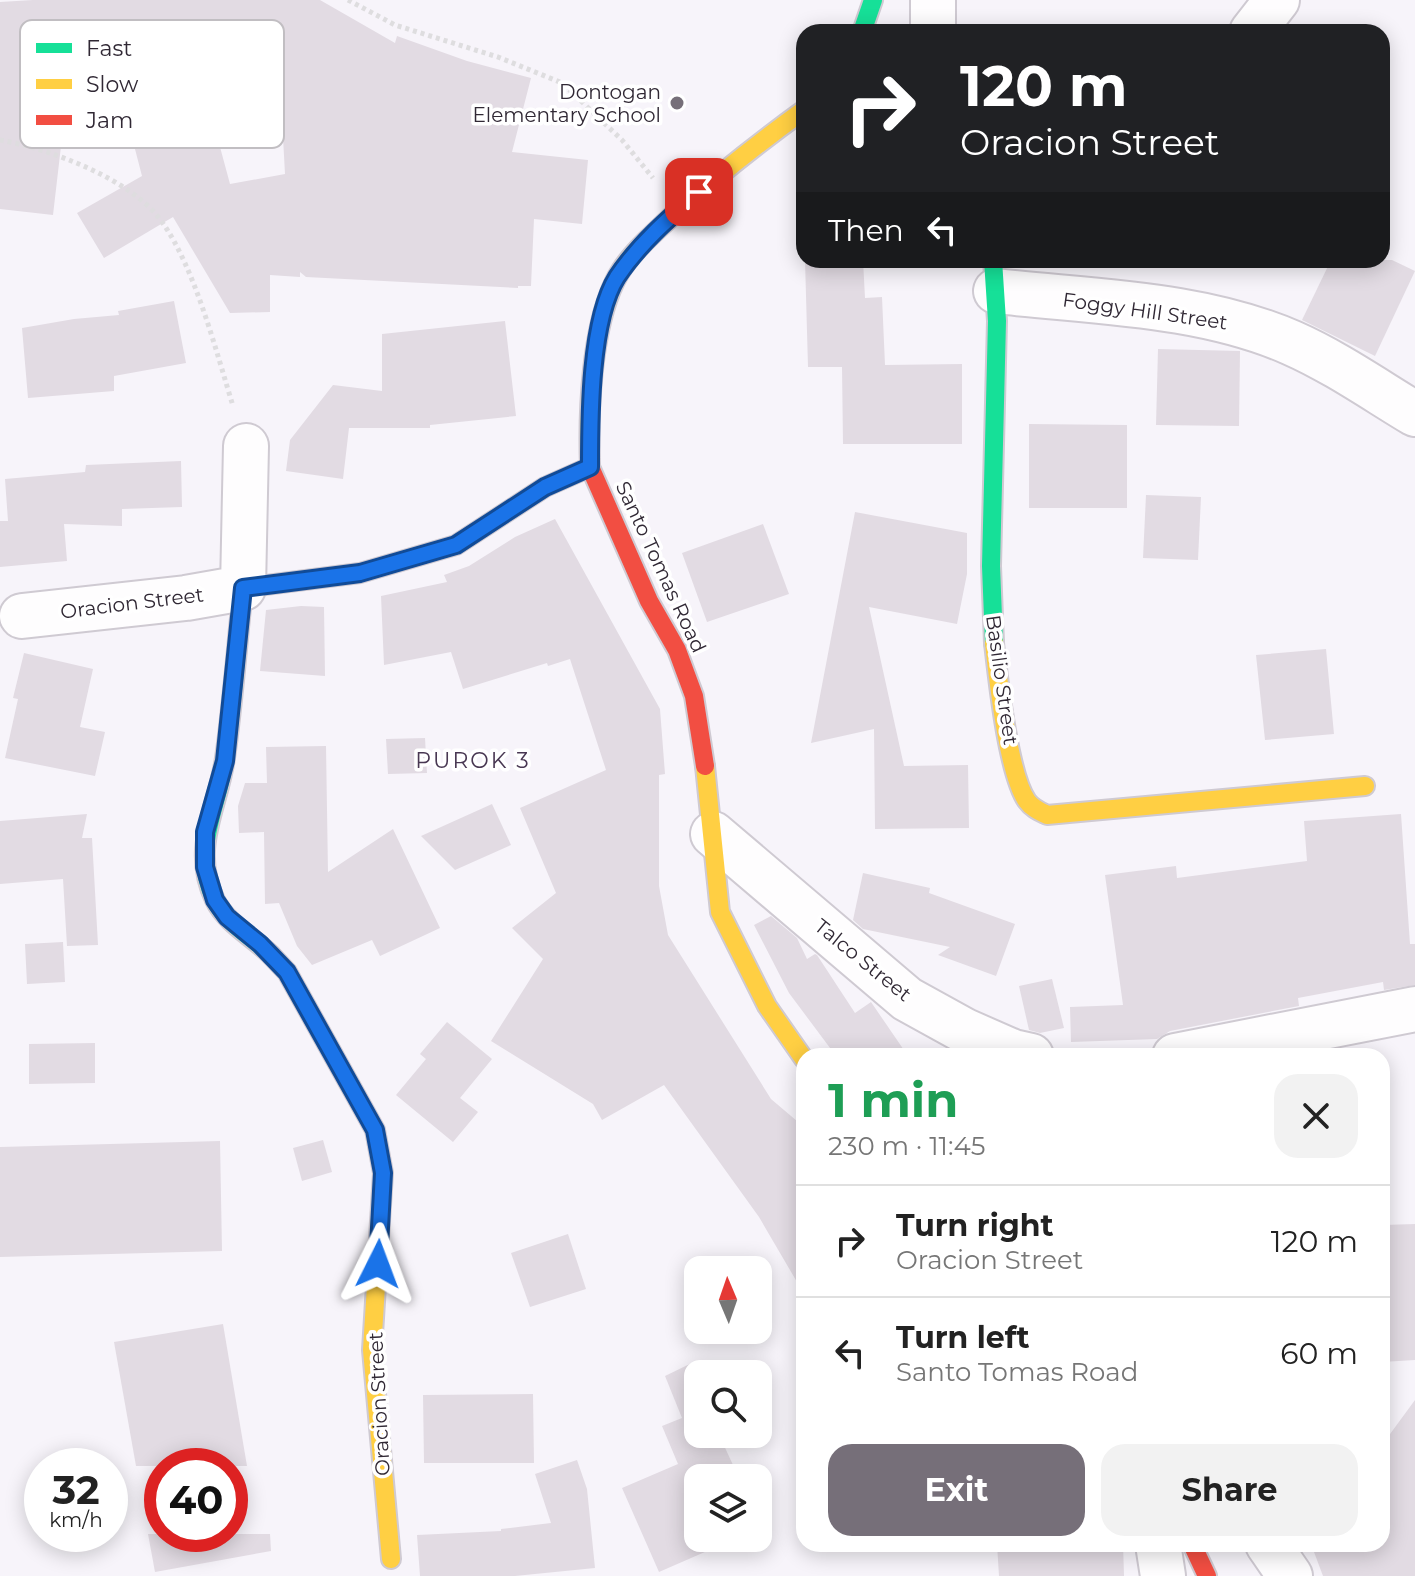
<!DOCTYPE html>
<meta charset="utf-8">
<style>
:root{--surface:#fff;--page:#f2f2f2;--text:#222;--muted:#767676;--line:#e0e0e0;--accent:#766f79}
body{margin:0;font-family:Montserrat,sans-serif;background:var(--page);color:var(--text);height:100vh;display:flex;flex-direction:column;font-size:30px;white-space:nowrap}
*{box-sizing:border-box;margin:0}
p{font-size:26px;color:var(--muted)}
.icon{flex:none;width:44px;height:44px;fill:none;stroke:currentColor;stroke-width:2;stroke-linecap:round;stroke-linejoin:round}
.map{position:relative;flex:1;overflow:hidden}
.panel{position:absolute;left:796px;top:1048px;width:594px;height:504px;display:flex;flex-direction:column;background:var(--surface);border-radius:24px;box-shadow:0 4px 20px #0003}
.panel>*{flex:none}
.hud{position:absolute;left:796px;top:24px;width:594px;height:244px;border-radius:24px;box-shadow:0 4px 20px #0003;background:#202124;color:#fff;overflow:hidden}
.needle{width:52px;rotate:358deg}
.controls{position:absolute;left:684px;top:1256px;display:grid;gap:16px}
.controls a{display:grid;place-items:center;width:88px;height:88px;border-radius:16px;background:var(--surface);box-shadow:0 4px 20px #0003;font-size:40px}
.speed{position:absolute;left:24px;top:1448px;display:flex;gap:16px;font-size:40px;font-weight:700;text-align:center}
.speed>*{display:grid;place-content:center;width:104px;height:104px;border-radius:50%;background:var(--surface);box-shadow:0 4px 20px #0003;line-height:1}
.speed small{font-size:20px;font-weight:400}
.speed .limit{border:12px solid #d22;background:#fff;color:#111}
.pin{position:absolute;display:grid;place-items:center;width:68px;height:68px;color:#fff;margin:-34px;border-radius:16px;box-shadow:0 4px 12px #0006}
.me{position:absolute;width:88px;margin:-44px;rotate:3deg;stroke-linejoin:round;filter:drop-shadow(0 0 6px #0008)}
.turn{display:flex;align-items:center;gap:28px;height:168px;padding:0 32px;font-size:36px}
.turn .icon{width:104px;height:104px;stroke-width:2.5}
.turn b{display:block;font-size:56px;line-height:68px}
.then{display:flex;align-items:center;height:76px;padding:0 32px;background:#0003;gap:16px;font-size:30px}
.round{display:grid;place-items:center;flex:none;width:84px;height:84px;border-radius:24px;background:var(--page)}
.summary{display:flex;align-items:center;justify-content:space-between;height:136px;padding:0 32px}
h1{font-size:48px;font-weight:700;line-height:60px;color:#1e9e55}
.button{display:flex;gap:16px;margin-top:auto;padding:16px 32px}
.button a{flex:1;height:92px;border-radius:24px;background:var(--accent);color:#fff;font-size:32px;font-weight:700;line-height:92px;text-align:center}
.button a+a{background:var(--page);color:var(--text)}
ul{padding:0;list-style:none}
li{display:flex;align-items:center;gap:24px;height:112px;padding:0 32px;border-top:2px solid var(--line)}
li div{flex:1}
li b{display:block;font-size:30px}
li em{font-style:normal}
.map>svg:first-child{display:block}
.building{fill:#e2dbe3;fill-rule:evenodd}
.lines{fill:none;stroke-linecap:round;stroke-linejoin:round}
.street-casing{stroke:#cfcad2;stroke-width:48}
.fast-casing{stroke:#cfcad2;stroke-width:22}
.slow-casing{stroke:#cfcad2;stroke-width:22}
.jam-casing{stroke:#cfcad2;stroke-width:22}
.path{stroke:#dedddf;stroke-width:5;stroke-dasharray:4 4;stroke-linecap:butt}
.street{stroke:#fefdfe;stroke-width:44}
.fast{stroke:#16e098;stroke-width:18}
.slow{stroke:#ffcf43;stroke-width:18}
.jam{stroke:#f24e42;stroke-width:18}
.route-casing{stroke:#114b97;stroke-width:20}
.route{stroke:#1a73e8;stroke-width:14}
.poi-dot{fill:#766f79;stroke:#fff;stroke-width:3}
.labels{text-anchor:middle;dominant-baseline:central;stroke-width:7;stroke-linejoin:round;paint-order:stroke}
.poi-label{font-size:20px;fill:#302834;stroke:#fff;text-anchor:end}
.street-label{font-size:20px;fill:#302834;stroke:#fff}
.neighbourhood-label{font-size:22px;letter-spacing:2px;fill:#483752;stroke:#fff}
.key{fill:#fff;stroke:#c1bec2;stroke-width:2}
.key-label{font-size:22px;fill:#302834}
</style>
<div class="map">
<svg width="1415" height="1576" viewBox="0 0 1415 1576">
<rect width="100%" height="100%" fill="#f7f4fa"/>
<g class="building">
<path d="M33,0H320L395,43L397,36L467,61L531,78L512,152L588,160L582,224L534,219L531,286H518V288L306,277L300,272V277L270,275V312L230,313L173,217L104,258L77,213L142,176L129,126L63,129L53,215L0,209V2ZM281,100L285,174L230,184L210,110Z"/>
<path d="M805,260H863L865,298L882,297L885,365L962,364V444H843L842,367H808Z"/>
<path d="M1331,260H1392L1415,271L1375,356L1302,320Z"/>
<path d="M174,301L186,363L114,376V391L28,398L22,328L74,319L119,315L118,311Z"/>
<path d="M505,321L516,416L430,425V428H349L343,479L286,471L290,440L333,385L382,391V334Z"/>
<path d="M1158,349L1240,351L1239,426L1156,425Z"/>
<path d="M1029,424L1127,425V508H1029Z"/>
<path d="M181,461L182,507L122,509V526L64,524L67,561L0,567V521H8L5,479L85,472L86,465Z"/>
<path d="M1146,495L1201,497L1198,560L1143,558Z"/>
<path d="M855,512L967,533V574L957,624L869,607L904,766L968,765L969,828L875,829L874,729L811,743Z"/>
<path d="M555,519L660,709L665,774L659,775V886L668,935L771,1099L804,1127V1294L759,1217L664,1085L602,1120L593,1104L491,1041L543,959L512,928L556,893L520,808L606,770L570,659L548,666L547,663L463,689L451,652L384,665L381,596L447,582L444,575L469,566L515,537Z"/>
<path d="M763,524L789,594L707,622L682,553Z"/>
<path d="M301,606L324,607L325,676L260,671L266,610Z"/>
<path d="M1326,649L1334,734L1265,740L1256,655Z"/>
<path d="M24,653L93,669L80,727L105,732L95,776L5,758L18,699L13,698Z"/>
<path d="M425,738L427,773L388,774L386,739Z"/>
<path d="M326,746L328,872L393,829L440,928L380,956L372,940L312,965L297,946L279,903L265,904L264,832L239,833L238,806L245,783H267L266,747Z"/>
<path d="M492,804L511,845L455,870L421,836Z"/>
<path d="M87,814L82,838H92L98,945L67,946L63,879L0,884V821Z"/>
<path d="M1401,814L1410,944H1415V985L1384,990L1383,982L1298,998L1299,1006L1170,1031L1157,1039L1071,1042L1070,1007L1123,1005L1105,875L1176,866L1177,878L1307,861L1304,821Z"/>
<path d="M863,873L930,888L929,893L1015,924L996,976L938,955L950,947L863,929L853,920Z"/>
<path d="M771,916L797,938L807,959L815,954L817,955L855,1013L871,1002L908,1056H836L789,993L754,925Z"/>
<path d="M63,942L65,982L27,984L25,944Z"/>
<path d="M1052,979L1064,1028L1040,1033L1029,1030L1019,986Z"/>
<path d="M447,1022L492,1059L460,1098L478,1112L453,1142L396,1095L426,1059L420,1054Z"/>
<path d="M95,1043V1083L29,1084V1044Z"/>
<path d="M323,1140L332,1172L302,1181L293,1148Z"/>
<path d="M220,1141L222,1251L0,1257V1147Z"/>
<path d="M1415,1224V1360L1382,1362V1288H1387L1383,1225Z"/>
<path d="M568,1234L586,1289L530,1307L511,1253Z"/>
<path d="M223,1324L247,1466H136L114,1342Z"/>
<path d="M698,1360L703,1374H698V1434H728L721,1439L739,1478H698V1538H737L659,1572L622,1488L678,1464L662,1426L682,1418L665,1376Z"/>
<path d="M533,1394L534,1463H424L423,1395Z"/>
<path d="M1415,1400V1576H1323L1311,1544H1382V1445Z"/>
<path d="M577,1460L587,1489L595,1568L515,1576H420L417,1535L501,1531V1529L551,1523L535,1474Z"/>
<path d="M148,1534H270L271,1551L155,1572Z"/>
<path d="M997,1544H1123L1124,1576H999Z"/>
</g>
<g class="lines">
<g class="street-casing">
<g id="street">
<path d="M933,32V0"/>
<path d="M1252,32L1277,0"/>
<path d="M996,291C1094,302 1201,303 1292,343C1335,362 1375,390 1415,414"/>
<path d="M22,616L186,598L243,588L246,446"/>
<path d="M713,834L907,999L965,1031L1013,1052L1031,1056"/>
<path d="M1175,1056L1415,1009"/>
<path d="M1158,1544L1163,1576"/>
<path d="M1268,1544L1290,1576"/>
</g>
</g>
<g class="fast-casing">
<g id="fast">
<path d="M862,32L873,0"/>
<path d="M993,260L997,321L991,566L994,643"/>
<path d="M250,587L243,588C237,644 233,702 225,758C218,808 190,848 215,900C226,923 253,937 271,955"/>
</g>
</g>
<g class="slow-casing">
<g id="slow">
<path d="M590,467C588,413 591,330 615,281C627,256 651,236 671,217C714,178 757,144 804,110"/>
<path d="M994,643C998,678 1008,774 1027,801C1032,808 1039,811 1047,815L1365,786"/>
<path d="M705,766L720,912L767,1006L804,1059"/>
<path d="M271,955L287,972L375,1130L383,1173L372,1350L391,1559"/>
</g>
</g>
<g class="jam-casing">
<g id="jam">
<path d="M590,467L649,601L677,650L694,696L705,766"/>
<path d="M250,587L360,573L456,545L545,487L590,467"/>
<path d="M1192,1544L1207,1576"/>
</g>
</g>
<g class="path">
<path d="M348,0L395,25L498,57L562,83L622,140L653,178"/>
<path d="M0,140C50,149 132,179 162,222C195,268 216,351 233,406"/>
</g>
<use href="#street" class="street"/>
<use href="#fast" class="fast"/>
<use href="#slow" class="slow"/>
<use href="#jam" class="jam"/>
</g>
<g class="lines">
<g class="route-casing">
<path id="route" d="M378,1264L383,1173L375,1130L287,972L260,944L227,917L215,900L205,867V832L225,761L243,588L360,573L456,545L545,487L590,467C590,416 590,320 617,277C639,244 669,218 699,192"/>
</g>
<use href="#route" class="route"/>
</g>
<circle class="poi-dot" cx="677" cy="103" r="8"/>
<g class="labels">
<g class="poi-label">
<text x="661" y="92">Dontogan<tspan x="661" dy="23">Elementary School</tspan></text>
</g>
<g class="street-label">
<text transform="translate(1145 311) rotate(8)">Foggy Hill Street</text>
<text transform="translate(661 567) rotate(65)">Santo Tomas Road</text>
<text transform="translate(132 603) rotate(-7)">Oracion Street</text>
<text transform="translate(1002 680) rotate(82)">Basilio Street</text>
<text transform="translate(863 960) rotate(39)">Talco Street</text>
<text transform="translate(379 1404) rotate(-93)">Oracion Street</text>
</g>
<g class="neighbourhood-label">
<text x="473" y="760">PUROK 3</text>
</g>
</g>
<rect x="20" y="20" width="264" height="128" rx="12" class="key"/>
<rect x="36" y="43" width="36" height="10" fill="#16e098"/>
<rect x="36" y="79" width="36" height="10" fill="#ffcf43"/>
<rect x="36" y="115" width="36" height="10" fill="#f24e42"/>
<g class="key-label">
<text x="86" y="56">Fast</text>
<text x="86" y="92">Slow</text>
<text x="86" y="128">Jam</text>
</g>
</svg>
<div class="controls">
<a><svg class="needle" viewBox="-14 -14 28 28"><path d="M0-13l5 13h-10z" fill="#e53935"/><path d="M0 13l5-13h-10z" fill="#767676"/></svg></a>
<a><svg class="icon" aria-label="search" viewBox="0 0 24 24"><circle cx="10" cy="10" r="6"/><path d="M15 15l6 6"/></svg></a>
<a><svg class="icon" aria-label="layers" viewBox="0 0 24 24"><path d="M12 4l9 5-9 5-9-5zM3 14l9 5 9-5"/></svg></a>
</div>
<div class="speed"><div>32<small>km/h</small></div><div class="limit">40</div></div>
<div class="pin" style="left:699px;top:192px;background:#d93025"><svg class="icon" aria-label="arrive" viewBox="0 0 24 24"><path d="M6 21V4h12l-3 4 3 4H6"/></svg></div>
<svg class="me" style="left:378px;top:1264px" viewBox="-20 -20 40 40"><path d="M0-17L14 15 0 8-14 15z" fill="#1a73e8" stroke="#fff" stroke-width="4"/></svg>
<div class="hud">
<div class="turn"><svg class="icon" aria-label="right" viewBox="0 0 24 24"><path d="M7 20v-9h11M14 6l5 5-5 5"/></svg><div><b>120 m</b>Oracion Street</div></div>
<div class="then">Then<svg class="icon" aria-label="left" viewBox="0 0 24 24"><path d="M17 20v-9H6M10 6l-5 5 5 5"/></svg></div>
</div>
<section class="panel">
<div class="summary"><div><h1>1 min</h1><p>230 m · 11:45</p></div><a class="round"><svg class="icon" aria-label="close" viewBox="0 0 24 24"><path d="M6 6l12 12M18 6L6 18"/></svg></a></div>
<ul>
<li><svg class="icon" aria-label="right" viewBox="0 0 24 24"><path d="M7 20v-9h11M14 6l5 5-5 5"/></svg><div><b>Turn right</b><p>Oracion Street</p></div><em>120 m</em></li>
<li><svg class="icon" aria-label="left" viewBox="0 0 24 24"><path d="M17 20v-9H6M10 6l-5 5 5 5"/></svg><div><b>Turn left</b><p>Santo Tomas Road</p></div><em>60 m</em></li>
</ul>
<div class="button"><a>Exit</a><a>Share</a></div>
</section>
</div>
